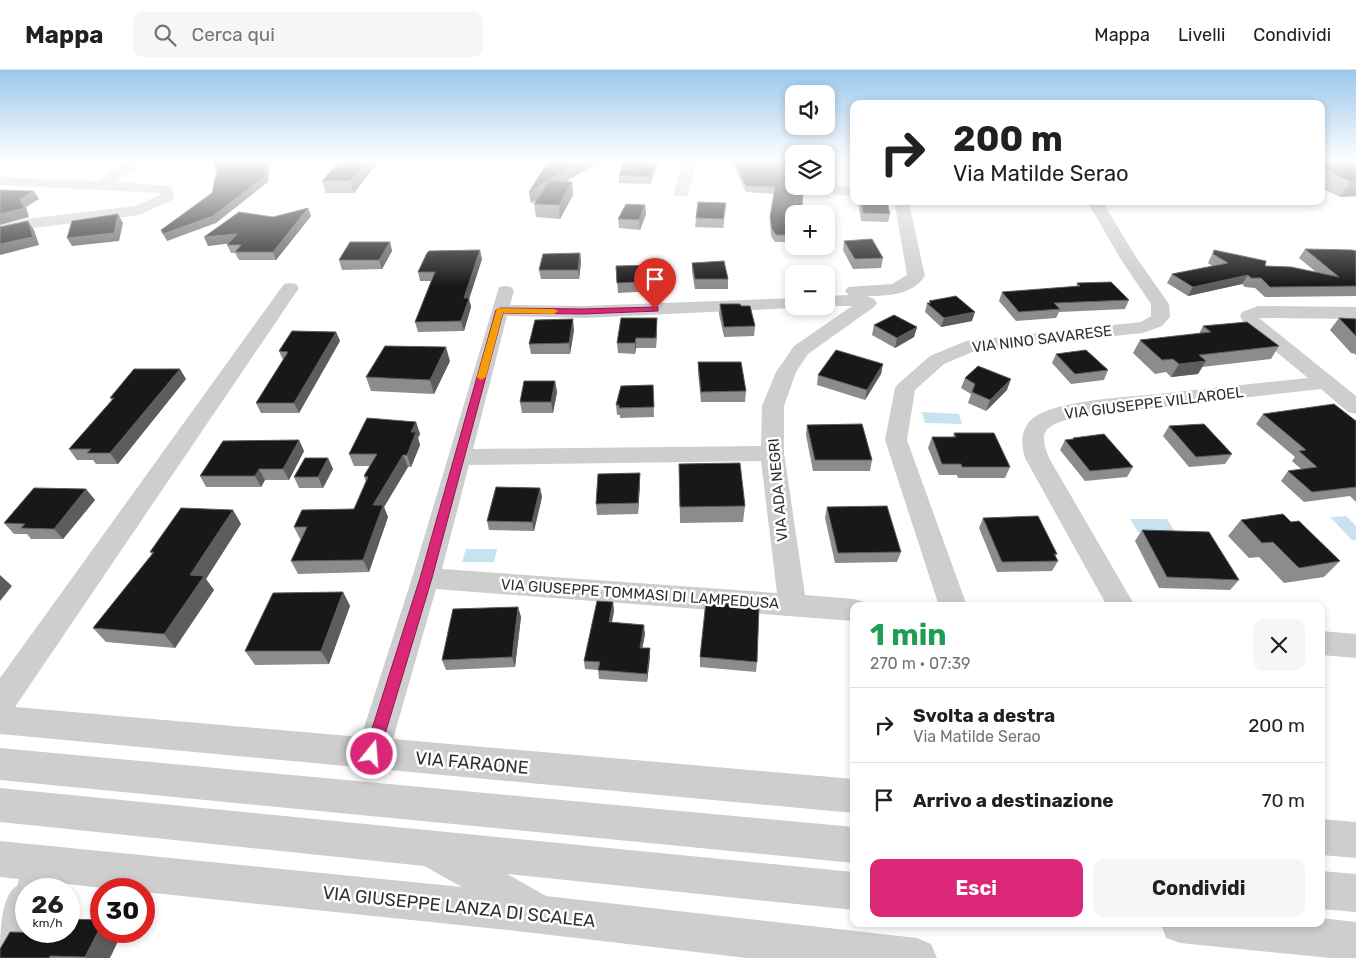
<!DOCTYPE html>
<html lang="it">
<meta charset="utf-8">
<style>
:root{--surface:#fff;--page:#f6f6f6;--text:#202124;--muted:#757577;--line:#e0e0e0;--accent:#db2777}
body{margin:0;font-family:Rubik,sans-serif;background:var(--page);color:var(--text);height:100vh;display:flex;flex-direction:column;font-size:19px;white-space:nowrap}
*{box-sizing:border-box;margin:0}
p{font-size:16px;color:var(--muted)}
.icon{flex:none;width:28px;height:28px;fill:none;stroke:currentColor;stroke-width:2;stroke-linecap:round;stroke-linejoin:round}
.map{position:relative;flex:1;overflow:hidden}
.side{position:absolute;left:850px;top:532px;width:475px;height:325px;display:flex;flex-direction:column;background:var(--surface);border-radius:10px;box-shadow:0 2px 8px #0003}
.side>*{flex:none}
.top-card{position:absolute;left:850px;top:30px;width:475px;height:105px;border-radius:10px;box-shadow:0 2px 8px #0003;background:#fff;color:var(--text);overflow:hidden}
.fabs{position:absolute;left:785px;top:15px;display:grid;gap:10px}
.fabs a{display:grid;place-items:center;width:50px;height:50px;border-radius:10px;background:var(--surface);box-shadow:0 2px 8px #0003;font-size:25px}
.speed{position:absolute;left:15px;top:808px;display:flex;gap:10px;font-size:25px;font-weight:700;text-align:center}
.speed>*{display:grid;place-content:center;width:65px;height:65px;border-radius:50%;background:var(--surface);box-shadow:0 2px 8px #0003;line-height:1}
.speed small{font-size:12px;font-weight:400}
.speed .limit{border:8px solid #d22;background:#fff;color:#111}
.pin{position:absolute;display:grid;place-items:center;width:42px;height:42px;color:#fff;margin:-51px -21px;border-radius:50% 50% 50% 0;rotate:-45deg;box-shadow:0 0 5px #0007}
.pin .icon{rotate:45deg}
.me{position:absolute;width:55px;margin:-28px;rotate:17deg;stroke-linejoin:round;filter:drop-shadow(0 0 4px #0008)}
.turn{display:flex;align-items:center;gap:18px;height:105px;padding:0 20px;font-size:22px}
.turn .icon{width:65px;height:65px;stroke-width:2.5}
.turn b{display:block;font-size:35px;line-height:42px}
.round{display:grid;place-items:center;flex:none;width:52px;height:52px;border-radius:10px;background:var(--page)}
.summary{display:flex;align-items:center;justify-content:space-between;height:85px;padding:0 20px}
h1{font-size:30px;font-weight:700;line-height:38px;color:#1e9e55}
.action{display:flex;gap:10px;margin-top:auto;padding:10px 20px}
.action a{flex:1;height:58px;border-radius:10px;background:var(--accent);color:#fff;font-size:20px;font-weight:700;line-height:58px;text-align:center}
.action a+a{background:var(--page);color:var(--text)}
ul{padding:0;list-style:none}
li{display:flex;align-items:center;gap:15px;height:75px;padding:0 20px;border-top:1px solid var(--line)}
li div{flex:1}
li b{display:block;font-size:19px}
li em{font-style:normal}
header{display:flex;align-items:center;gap:30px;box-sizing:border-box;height:70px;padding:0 25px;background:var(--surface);border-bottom:1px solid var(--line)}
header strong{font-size:24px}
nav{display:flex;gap:28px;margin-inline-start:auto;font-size:18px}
.search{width:350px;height:45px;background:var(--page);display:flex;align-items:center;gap:12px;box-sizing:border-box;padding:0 18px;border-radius:10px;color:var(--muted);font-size:19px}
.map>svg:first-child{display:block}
.water{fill:#c8e3f0}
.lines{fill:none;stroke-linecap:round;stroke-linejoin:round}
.minor{fill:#cecece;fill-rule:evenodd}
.wall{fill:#8c8c8c}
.shaded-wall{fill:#5d5d5d}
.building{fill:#181818;stroke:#5d5d5d}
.route{fill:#db2777;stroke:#8e194d}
.slow{fill:#f59e0b}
.labels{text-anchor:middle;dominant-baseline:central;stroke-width:5;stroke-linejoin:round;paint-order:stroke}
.street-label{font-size:15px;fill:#313131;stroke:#fff}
.near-street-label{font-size:18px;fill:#313131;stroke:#fff}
</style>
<header>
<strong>Mappa</strong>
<div class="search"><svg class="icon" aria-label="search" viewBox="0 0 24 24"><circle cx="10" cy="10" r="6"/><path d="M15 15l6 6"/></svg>Cerca qui</div>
<nav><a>Mappa</a><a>Livelli</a><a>Condividi</a></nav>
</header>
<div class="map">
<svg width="1356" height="888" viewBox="0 0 1356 888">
<rect width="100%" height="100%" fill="#fff"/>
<g class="water">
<path d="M922,342L959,344L962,354L925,353Z"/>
<path d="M1346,446L1356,456V470H1352L1330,447Z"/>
<path d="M1130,449H1167L1175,462H1138Z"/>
<path d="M466,479H497L494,492H462Z"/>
</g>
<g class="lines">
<g class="minor">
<path d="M129,91H145L115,112L172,116L174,127L172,130L139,145L33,158L0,165V155L33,148L136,136L160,125V123L0,115V107L97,111Z"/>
<path d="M683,91H697L688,123L686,126H676L674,123Z"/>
<path d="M826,91H835L837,115L854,118V126C844,125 828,126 823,116H826Z"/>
<path d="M892,131H908L909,133L925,206C912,225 888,226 867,226L874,229L877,233L874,237L808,284L796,302L784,336V383L805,525L854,529L864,532L866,536H854V551L436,519L393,669L854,709V743L0,664V608L284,214L290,213L296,214L299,218L15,637L361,667L412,508L499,217L505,216L511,217L514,221L510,235L583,236L794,228V236H801L794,238L583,248L507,246L473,379L761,376L762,336L776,302L794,276L852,236H825L826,226L849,225L845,221L848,217L892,214L907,205L895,135ZM761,391L777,523L442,499L469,395Z"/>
<path d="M1087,131H1102L1136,187L1169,234L1170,247L1162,256L1143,263L977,280L944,294L915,320L907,370L967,536H939L885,370L895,318L898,314L930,286L966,271L1141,252L1151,246V234L1120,188Z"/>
<path d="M1258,236L1356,237V249L1259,248L1356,326V344L1348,342L1321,319L1099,344C1086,346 1054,349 1046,361C1041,368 1046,380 1049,388L1135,536H1107L1025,388C1021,374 1020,360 1032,349C1056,329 1135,327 1167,323C1214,318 1261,313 1308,308L1245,256L1240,246L1242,242Z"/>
<path d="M1321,561L1356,564V588L1321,585Z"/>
<path d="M0,678L854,757V793L0,710Z"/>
<path d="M0,718L854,802V840L507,804L546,826L917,868L931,874L937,888H747L507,860L144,822V819H111L59,813L56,819H26V861H29L14,885L0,888C0,868 0,825 17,816L19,809L0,807V771L462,817L424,796L0,752Z"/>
<path d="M1321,749L1356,752V788L1321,785Z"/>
<path d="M1321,801L1356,804V842L1321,839Z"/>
<path d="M1321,848L1356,852V888H1331L1180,873L1166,868L1161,854H1321Z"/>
</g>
</g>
<g class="wall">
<path d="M340,91H379L354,123H326L322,111Z"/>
<path d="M659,91L650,114L619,113V105Z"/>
<path d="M731,91H794V172H775L771,166L770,154L774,124L746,122Z"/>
<path d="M1321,91H1356V126L1340,127L1321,118Z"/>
<path d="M567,112H572L573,125L560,149L536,147L534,134L537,130L531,133L529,122Z"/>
<path d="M858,131H887L890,144L888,152L861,151Z"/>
<path d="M645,135L646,144L640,160L619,158L618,149Z"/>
<path d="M308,138L311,146L276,190H239L235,183H231L227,175L228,173L208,176L273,147Z"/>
<path d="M725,142L723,158L695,157L696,148Z"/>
<path d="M844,171L883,188L881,198L853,199L843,180Z"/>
<path d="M390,172L392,181L382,199L342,200L339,190Z"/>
<path d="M1305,179L1356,181V226L1265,227L1255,218L1245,217L1242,214L1188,226L1167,213L1172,204L1212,196L1208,193L1214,180L1265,196L1316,202L1299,188Z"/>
<path d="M580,183L581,192L579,209H541L539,200Z"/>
<path d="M482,189L469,229L471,237L464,261L418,262L415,252L431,211H420L418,202Z"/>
<path d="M692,193L728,209V219H695L692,202Z"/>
<path d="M616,196L656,211L657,221L618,223Z"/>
<path d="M1077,213L1129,230L1125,239L1059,242L1056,248L1016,251L999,231L1002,222L1076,217Z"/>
<path d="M929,231L972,251L941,257L925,242L927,233H929Z"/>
<path d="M720,234L741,236L755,256L754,266L724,267L719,244Z"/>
<path d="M657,248L656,278H636L635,284L618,283L617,273Z"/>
<path d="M1339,248L1356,249V285L1355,284L1351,283L1330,260Z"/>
<path d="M874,255L917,257L914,267L895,278L872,265Z"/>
<path d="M1203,256L1279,276L1271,289L1202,297L1198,304L1171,307L1166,302L1155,304L1133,283L1140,270L1199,264Z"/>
<path d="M574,260L570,284H531L529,274Z"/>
<path d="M336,262L340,271L299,343H261L256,333L283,290L279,281Z"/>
<path d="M1056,284L1108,300L1104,310L1071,314L1052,293Z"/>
<path d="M450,291L434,324L371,321L366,307Z"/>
<path d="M698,292L746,321L745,332H701L698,302Z"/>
<path d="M883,294L881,304L865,330L817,315L818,305Z"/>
<path d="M965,308L1007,320L986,341L968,333L971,324L961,318Z"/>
<path d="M186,309L118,394H96L93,390H77L69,379L112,330L110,328Z"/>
<path d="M555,311L557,322L553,343H522L520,332Z"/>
<path d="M653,315L654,347L620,348V345H617L616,335Z"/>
<path d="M1263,344L1356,351V432L1350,426L1304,432L1281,411L1288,401L1301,399L1292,391L1295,387L1256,354Z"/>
<path d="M416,352L420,364L418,368L420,375L411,397H408L384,437L388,447L369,502L298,504L291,491L301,469H300L294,457L354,439L366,412L364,406L370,396H354L349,384Z"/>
<path d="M807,355L872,390L870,401H813L806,365Z"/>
<path d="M1169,356L1232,384L1225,394L1189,397L1163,366Z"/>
<path d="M954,363L1010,397L1005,408H958L957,405H939L928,378L932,367H953Z"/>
<path d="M1073,368L1133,397L1127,407L1085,411L1060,380L1065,370L1072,369Z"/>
<path d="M299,370L304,381L289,410H265L261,417H206L200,406Z"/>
<path d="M328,388L333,399L323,418H299L294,407Z"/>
<path d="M679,394L745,436L743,452L680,453Z"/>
<path d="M640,403V414L638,444L597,445L596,434Z"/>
<path d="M540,418L542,427L534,461L489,460L487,451Z"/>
<path d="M86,419L95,430L63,469H31L27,464H14L4,453Z"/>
<path d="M827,437L901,482L897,492L835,493L825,448Z"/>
<path d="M233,440L241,454L206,509L214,520L175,578L106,572L93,558L152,484L150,482Z"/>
<path d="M983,448L1057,484L1055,487L1058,491L1052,501L997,502L979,458Z"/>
<path d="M1241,450L1291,452L1340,491L1324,507L1284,513L1259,487L1249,488L1228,466Z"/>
<path d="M1142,460L1239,510L1230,520L1159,518L1135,471Z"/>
<path d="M343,522L350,536L329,594L255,595L245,581Z"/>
<path d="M613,532L614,541L612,552L645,564L642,578H650V587L647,612L599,609L598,600L585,599L584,591Z"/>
<path d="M518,537L521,547L515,597L446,600L442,590Z"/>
<path d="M700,587L757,592L756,602L700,597Z"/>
<path d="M0,879L110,888H0Z"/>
</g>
<g class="shaded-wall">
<path d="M267,91H270L268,112L216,153L167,171L163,164Z"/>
<path d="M367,91H379L354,123L350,111Z"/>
<path d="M580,91H600L531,133L529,122Z"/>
<path d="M656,91H659L650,114V107Z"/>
<path d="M218,95L217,103L214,96Z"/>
<path d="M1356,111V126L1340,127L1351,112Z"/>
<path d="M572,112L573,125L560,149L559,135Z"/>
<path d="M34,121L39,129L26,137L29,147L0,155V144L20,129Z"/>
<path d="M726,133L725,142L723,158V149Z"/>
<path d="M645,135L646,144L640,160L639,150Z"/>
<path d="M308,138L311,146L276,190L273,182Z"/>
<path d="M118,144L123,153L119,171L72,176L67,168Z"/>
<path d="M28,151L34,160L39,175L0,185V174Z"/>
<path d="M237,164L241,172L208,176L204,167Z"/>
<path d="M390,172L392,181L382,199L379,190Z"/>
<path d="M480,180L482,189L469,229L471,237L464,261L461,251L464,228Z"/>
<path d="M580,183L581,192L579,209L578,200Z"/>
<path d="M1248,205L1242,214L1188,226L1193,217Z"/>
<path d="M975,242L972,251L941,257L944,248Z"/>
<path d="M657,248V259L656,278V268Z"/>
<path d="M573,249L574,260L570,284L569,273Z"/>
<path d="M917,257L914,267L895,278L897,268Z"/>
<path d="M336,262L340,271L299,343L294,333Z"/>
<path d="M636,268V278L635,284V273Z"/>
<path d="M446,277L450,291L434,324L430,310Z"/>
<path d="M1206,291L1198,304L1171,307L1179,294Z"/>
<path d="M883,294L881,304L865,330L867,320Z"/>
<path d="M180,299L186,309L118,394L110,383Z"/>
<path d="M1011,309L1007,320L986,341L990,330Z"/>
<path d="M555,311L557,322L553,343L551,332Z"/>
<path d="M416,352L420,364L418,368L420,375L411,397L407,385L411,362Z"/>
<path d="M299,370L304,381L289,410L283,399Z"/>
<path d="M403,385L408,397L384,437L388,447L369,502L363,490L373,435Z"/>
<path d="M328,388L333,399L323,418L318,407Z"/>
<path d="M259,399L265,410L261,417L255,406Z"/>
<path d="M640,403V414L638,444V433Z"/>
<path d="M540,418L542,427L534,461L532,452Z"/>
<path d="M86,419L95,430L63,469L54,459Z"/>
<path d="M233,440L241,454L206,509L214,520L175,578L164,564L190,505Z"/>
<path d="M0,505L12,516L0,531Z"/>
<path d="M343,522L350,536L329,594L321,581Z"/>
<path d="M613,532L614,541L610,561L609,552Z"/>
<path d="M518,537L521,547L515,597L512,587Z"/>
<path d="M644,555L645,564L641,586L640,578Z"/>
<path d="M650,578V587L647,612V604Z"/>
<path d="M101,856V861H123L110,888H87L85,887Z"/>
</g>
<g class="building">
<path d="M215,91H267L266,105L213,146L163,164L161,160L212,123L218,95L214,96Z"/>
<path d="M340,91H367L350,111H322Z"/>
<path d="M548,91H580L529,122Z"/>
<path d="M625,91H656L650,107L619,105Z"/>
<path d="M734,91H794V116H804L801,144H794V165H776L772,159L770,147L775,117L746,116Z"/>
<path d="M1321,91H1356V111L1351,112L1321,97Z"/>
<path d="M549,111L572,112L559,135L534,134Z"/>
<path d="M0,120L34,121L20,129L24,138L0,144Z"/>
<path d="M861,131H887L890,144L863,143Z"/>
<path d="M698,132L726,133L723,149L696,148Z"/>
<path d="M626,134L645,135L639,150L618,149Z"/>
<path d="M308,138L273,182H235L241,175H227L237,164L204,167L239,142L273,147Z"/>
<path d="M118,144L114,163L67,168L72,151Z"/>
<path d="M28,151L33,167L0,174V157Z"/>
<path d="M872,169L883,188L855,189L844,171Z"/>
<path d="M350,172H390L379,190H339Z"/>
<path d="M1305,179L1352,180L1356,181V216L1270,217L1261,208H1251L1248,205L1193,217L1172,204L1228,193L1213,184L1214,180L1266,191L1265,196L1291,197L1339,207Z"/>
<path d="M480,180L464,228H469L461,251L415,252L435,202H418L427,183L429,181Z"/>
<path d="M580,183L578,200H539L543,184Z"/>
<path d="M724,191L728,209H695L692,193Z"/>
<path d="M654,195L656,211L617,213L616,196Z"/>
<path d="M1111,212L1129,230L1054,233L1060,239L1019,242L1002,222L1080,216L1077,213Z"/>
<path d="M956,226L975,242L944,248L927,233H931L929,231Z"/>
<path d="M720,234H740L741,236H750L755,256L724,257Z"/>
<path d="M894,245L917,257L897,268L874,255Z"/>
<path d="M621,248H657L656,268H636L635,273H617Z"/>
<path d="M1339,248L1356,249V266Z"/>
<path d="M573,249L569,273L529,274L535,250Z"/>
<path d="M1247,252L1279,276L1199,285L1206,291L1179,294L1173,289L1162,290L1140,270L1211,262L1203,256Z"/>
<path d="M292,261L336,262L294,333H256L288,282L279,281Z"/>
<path d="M385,276L446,277L430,310L366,307Z"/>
<path d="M836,280L883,294L867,320L818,305Z"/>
<path d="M1086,280L1108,300L1075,304L1056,284Z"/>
<path d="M698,292H741L746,321L701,322Z"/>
<path d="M978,296L1011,309L990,330L972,322L975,314L965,308Z"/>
<path d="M134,299H180L110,383H87L91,379H69L114,328H110Z"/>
<path d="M524,311H555L551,332H520Z"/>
<path d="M653,315L654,337L619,338V335H616L621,316Z"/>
<path d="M1334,334L1356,351V417L1312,422L1288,401L1317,397L1299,381L1306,380L1263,344Z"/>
<path d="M367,348L416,352L411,362H416L407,385H403L373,435H383L363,490L291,491L307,457H294L302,440L354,439L368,407L364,406L377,384H349Z"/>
<path d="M862,354L872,390H815L807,355Z"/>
<path d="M1204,354L1232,384L1196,387L1169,356Z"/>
<path d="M954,363H994L1010,397H962L961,394H942L932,367H956Z"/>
<path d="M1104,364L1133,397L1090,401L1065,370L1074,369L1073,368Z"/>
<path d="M299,370L283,399H259L255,406H200L223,371Z"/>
<path d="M305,388H328L318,407H294Z"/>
<path d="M740,393L745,436L680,437L679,394Z"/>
<path d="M640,403L638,433L596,434L598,404Z"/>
<path d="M496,417L540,418L532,452L487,451Z"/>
<path d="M34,418L86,419L54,459L21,458L25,454L4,453Z"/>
<path d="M887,436L901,482L838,483L827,437Z"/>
<path d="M181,438L233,440L190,505L204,506L164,564L93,558L154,482H150Z"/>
<path d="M1283,444L1291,452L1299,451L1340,491L1299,498L1273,472L1262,473L1241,450Z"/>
<path d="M1038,446L1057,484H1054L1058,491L1002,492L983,448Z"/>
<path d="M1142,460L1209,462L1239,510L1167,507Z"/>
<path d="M343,522L321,581H245L273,523Z"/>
<path d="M597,531L613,532L609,552L644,555L640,578H650L647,604L598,600L600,592L584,591Z"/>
<path d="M706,531L759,535L757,592L700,587Z"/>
<path d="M518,537L512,587L442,590L453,539Z"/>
<path d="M69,849L101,850V856L85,887L50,886L49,888H0V879L10,862L55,863L56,861H69Z"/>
</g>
<linearGradient id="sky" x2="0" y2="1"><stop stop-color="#9bc7eb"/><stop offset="0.42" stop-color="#fff"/><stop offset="1" stop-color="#fff" stop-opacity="0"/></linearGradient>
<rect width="1356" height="216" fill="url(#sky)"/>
<path class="route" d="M655,237H658V241L583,244L503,243L432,508L379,684L377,689L372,691L366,689L364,684L420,508L496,240L500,238L583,239Z"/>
<path class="slow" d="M497,238L554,239L558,241L554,244L503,243L486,307L481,310L477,307Z"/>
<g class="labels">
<g class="street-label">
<text transform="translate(1042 269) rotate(-7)">VIA NINO SAVARESE</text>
<text transform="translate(1154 333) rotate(-7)">VIA GIUSEPPE VILLAROEL</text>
<text transform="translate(778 420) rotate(-95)">VIA ADA NEGRI</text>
<text transform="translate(640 524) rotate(4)">VIA GIUSEPPE TOMMASI DI LAMPEDUSA</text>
</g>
<g class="near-street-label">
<text transform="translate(472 693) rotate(5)">VIA FARAONE</text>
<text transform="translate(459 837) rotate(6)">VIA GIUSEPPE LANZA DI SCALEA</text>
</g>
</g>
</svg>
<div class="fabs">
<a><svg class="icon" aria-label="sound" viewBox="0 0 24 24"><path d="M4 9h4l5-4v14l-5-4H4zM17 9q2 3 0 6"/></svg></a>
<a><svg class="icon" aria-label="layers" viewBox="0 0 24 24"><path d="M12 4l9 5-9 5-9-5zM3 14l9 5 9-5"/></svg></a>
<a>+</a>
<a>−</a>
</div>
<div class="speed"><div>26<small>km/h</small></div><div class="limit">30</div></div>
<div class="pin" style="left:655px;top:239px;background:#d93025"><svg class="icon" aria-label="arrive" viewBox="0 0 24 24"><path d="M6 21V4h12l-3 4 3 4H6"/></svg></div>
<svg class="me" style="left:372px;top:684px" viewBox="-20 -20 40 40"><circle r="17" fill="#db2777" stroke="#fff" stroke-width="3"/><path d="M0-11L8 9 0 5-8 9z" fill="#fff"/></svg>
<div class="top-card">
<div class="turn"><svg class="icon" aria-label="right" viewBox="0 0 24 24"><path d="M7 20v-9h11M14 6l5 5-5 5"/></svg><div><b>200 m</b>Via Matilde Serao</div></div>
</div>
<section class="side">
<div class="summary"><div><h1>1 min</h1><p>270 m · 07:39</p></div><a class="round"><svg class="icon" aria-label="close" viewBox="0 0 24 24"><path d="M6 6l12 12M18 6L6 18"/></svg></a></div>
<ul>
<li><svg class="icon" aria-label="right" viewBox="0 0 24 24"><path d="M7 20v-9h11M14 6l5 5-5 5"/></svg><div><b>Svolta a destra</b><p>Via Matilde Serao</p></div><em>200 m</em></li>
<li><svg class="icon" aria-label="arrive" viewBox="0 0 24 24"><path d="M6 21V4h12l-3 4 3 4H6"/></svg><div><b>Arrivo a destinazione</b></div><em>70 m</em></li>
</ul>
<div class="action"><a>Esci</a><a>Condividi</a></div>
</section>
</div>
